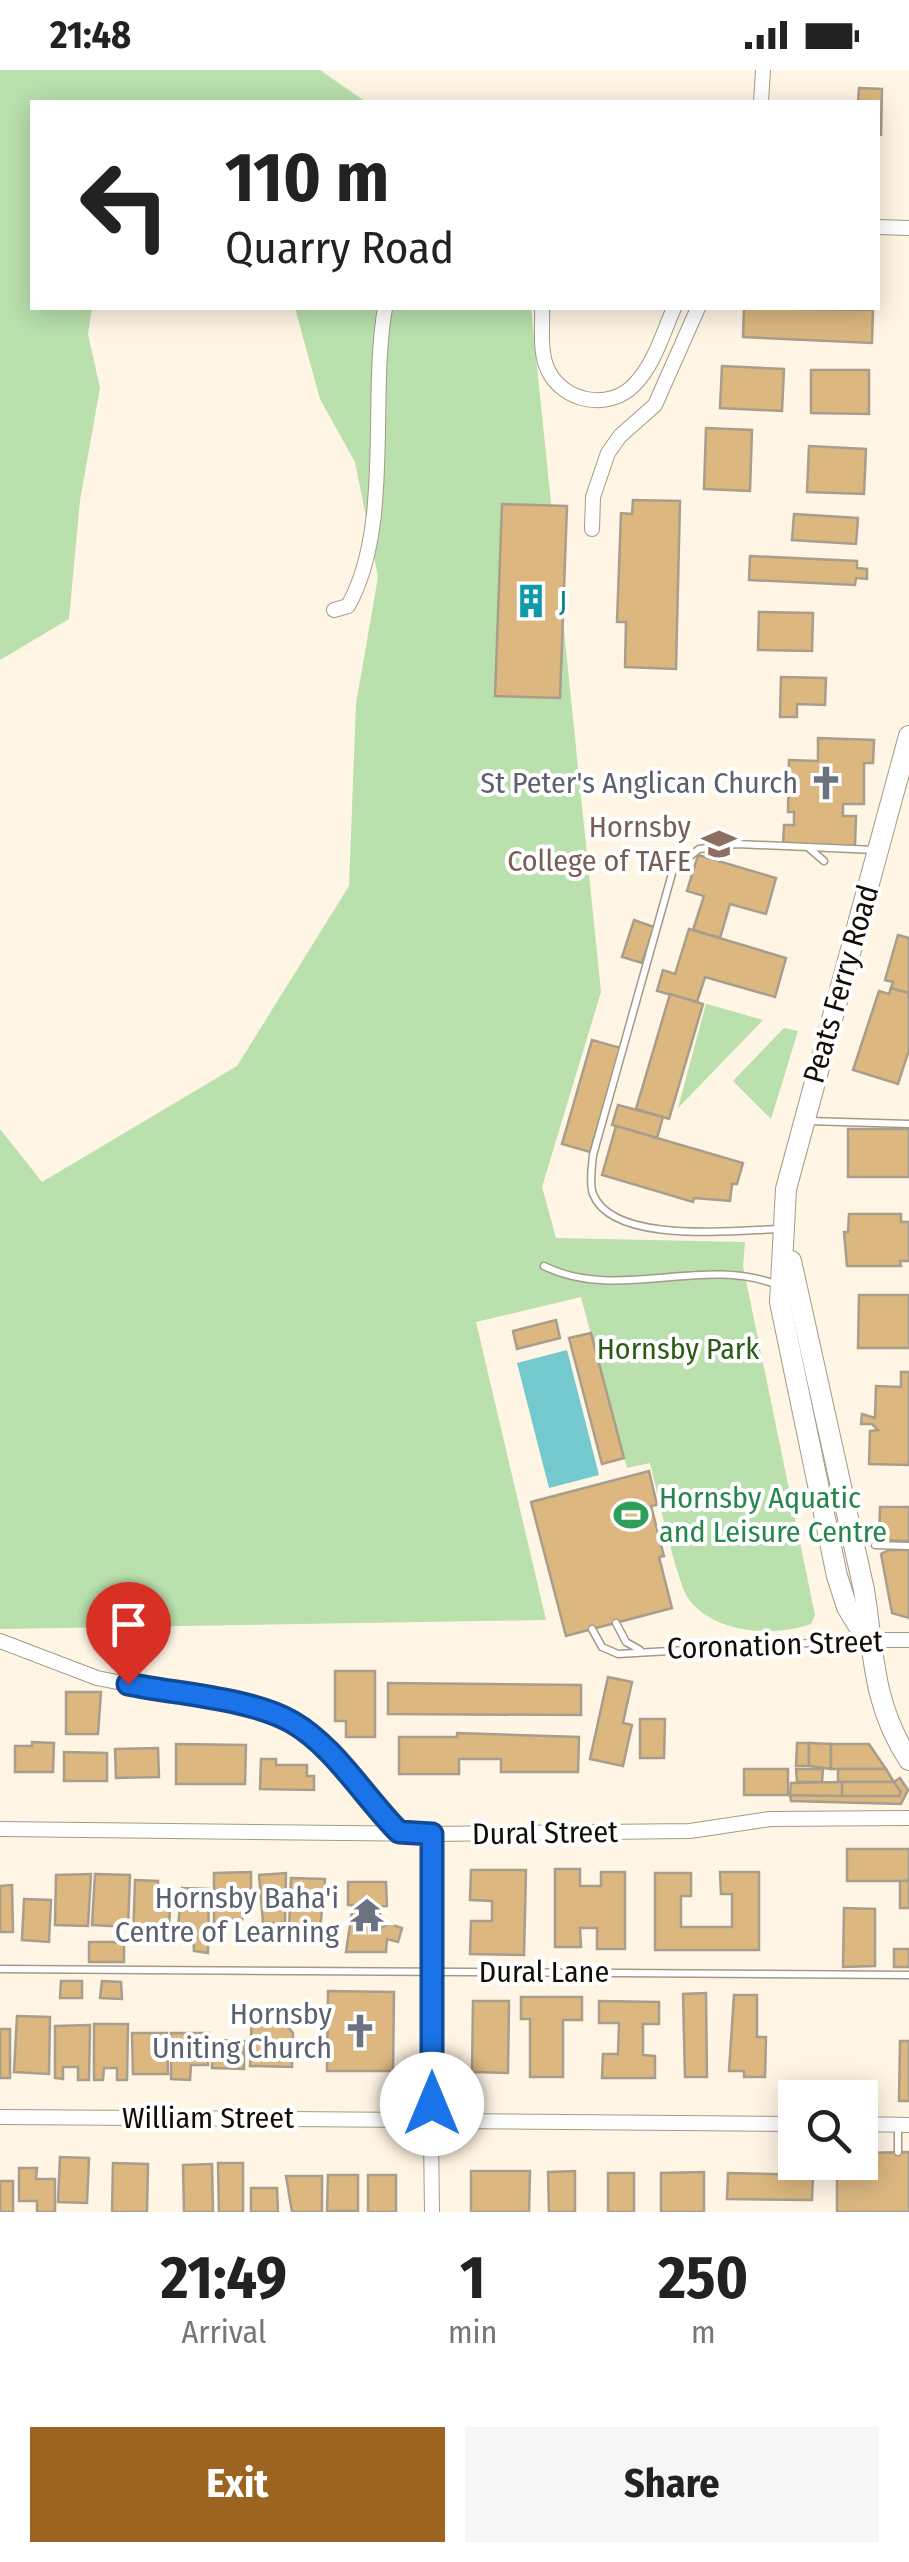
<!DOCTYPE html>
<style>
:root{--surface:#fff;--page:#f6f6f6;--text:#222;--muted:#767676;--accent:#9d6421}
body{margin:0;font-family:"Fira Sans Condensed",sans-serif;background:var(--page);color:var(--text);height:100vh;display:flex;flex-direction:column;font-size:38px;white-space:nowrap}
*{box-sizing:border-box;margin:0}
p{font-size:32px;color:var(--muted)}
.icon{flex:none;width:55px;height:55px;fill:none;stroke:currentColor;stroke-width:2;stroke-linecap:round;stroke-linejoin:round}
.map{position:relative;height:2142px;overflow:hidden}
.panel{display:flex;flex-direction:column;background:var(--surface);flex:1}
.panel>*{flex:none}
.guide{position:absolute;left:30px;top:30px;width:850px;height:210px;border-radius:0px;box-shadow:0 5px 25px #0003;background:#fff;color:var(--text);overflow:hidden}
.buttons{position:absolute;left:778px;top:2010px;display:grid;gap:20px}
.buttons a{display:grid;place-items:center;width:100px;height:100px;border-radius:0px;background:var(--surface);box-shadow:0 5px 25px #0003;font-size:50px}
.pin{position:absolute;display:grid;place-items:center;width:85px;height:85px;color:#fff;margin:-102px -42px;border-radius:50% 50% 50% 0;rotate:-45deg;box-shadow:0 0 10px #0007}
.pin .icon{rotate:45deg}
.me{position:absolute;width:110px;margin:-55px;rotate:0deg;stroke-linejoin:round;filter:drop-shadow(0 0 8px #0008)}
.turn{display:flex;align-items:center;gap:35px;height:210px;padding:0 30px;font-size:45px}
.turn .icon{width:130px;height:130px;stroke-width:2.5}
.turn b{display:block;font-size:70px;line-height:85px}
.eta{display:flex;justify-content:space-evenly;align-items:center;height:170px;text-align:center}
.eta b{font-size:60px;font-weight:700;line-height:70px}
.action{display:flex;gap:20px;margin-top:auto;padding:20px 30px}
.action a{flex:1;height:115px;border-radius:0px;background:var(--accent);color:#fff;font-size:40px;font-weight:700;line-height:115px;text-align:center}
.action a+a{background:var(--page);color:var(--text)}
.status{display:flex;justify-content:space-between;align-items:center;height:70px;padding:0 50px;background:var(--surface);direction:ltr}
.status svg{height:28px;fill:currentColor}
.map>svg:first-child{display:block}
.green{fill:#b9e0ad}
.water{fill:#73c9cd}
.building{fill:#dcb780;stroke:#a99d8b;stroke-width:2.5}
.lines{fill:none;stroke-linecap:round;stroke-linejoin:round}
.service-casing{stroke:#a59a88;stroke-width:9}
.minor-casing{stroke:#a59a88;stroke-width:16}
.secondary-casing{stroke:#a59a88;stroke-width:22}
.service{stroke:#fff;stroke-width:6}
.minor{stroke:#fff;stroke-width:14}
.secondary{stroke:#fff;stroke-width:20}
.route-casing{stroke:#114b97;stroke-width:25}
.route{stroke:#1a73e8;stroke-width:18}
.labels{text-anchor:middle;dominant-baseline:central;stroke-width:8;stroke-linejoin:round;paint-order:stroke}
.culture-label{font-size:30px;fill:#0d838f;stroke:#fff;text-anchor:start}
.worship-label{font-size:30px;fill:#5b616d;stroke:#fff;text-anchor:end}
.education-label{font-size:30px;fill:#785e54;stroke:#fff;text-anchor:end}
.street-label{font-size:30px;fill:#120e07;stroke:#fff}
.park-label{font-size:30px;fill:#2a5c17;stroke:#fff}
.leisure-label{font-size:30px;fill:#27864d;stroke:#fff;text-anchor:start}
</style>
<div class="status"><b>21:48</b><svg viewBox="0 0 49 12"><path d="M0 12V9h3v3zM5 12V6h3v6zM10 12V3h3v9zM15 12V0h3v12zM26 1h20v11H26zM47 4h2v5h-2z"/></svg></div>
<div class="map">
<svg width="909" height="2142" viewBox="0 0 909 2142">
<rect width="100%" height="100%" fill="#fef5e5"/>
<g class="green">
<path d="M0,0H320L366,32H32V238H92L88,264L100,318L80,430L69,549L0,590Z"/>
<path d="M295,238H531L601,922L542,1117L556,1168L745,1172L743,1196L815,1545L811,1554C774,1567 713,1564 688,1528C676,1510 657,1420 650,1393L627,1398L581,1227L476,1252L546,1550L0,1559V1059L42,1112L237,996L349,816L356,634L378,507L355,392L320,329Z"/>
<path d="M707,934L763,950L678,1038L706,934Z"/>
<path d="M784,958L798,961L771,1049L733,1011Z"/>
</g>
<path class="water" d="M567,1280L599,1405L549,1418L517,1293Z"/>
<g class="building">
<path d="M859,18L882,19L881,66L878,32H858Z"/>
<path d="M744,238L873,240L872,273L743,267Z"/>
<path d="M722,296L784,299L782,341L720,338Z"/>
<path d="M811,300H869V344L811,343Z"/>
<path d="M706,358L752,360L750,421L704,419Z"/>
<path d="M809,376L866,379L864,424L807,422Z"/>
<path d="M633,430L680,431L676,599L625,597L626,552H617L621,443L632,444Z"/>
<path d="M502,434L567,436L560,628L495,626Z"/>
<path d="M794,444L858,448L856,474L792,470Z"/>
<path d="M750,486L857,491V498L867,499V509L856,508L855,515L749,510Z"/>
<path d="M759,542L813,543L812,581L758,580Z"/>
<path d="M781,607L826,608L825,635L797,634V647H780Z"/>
<path d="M818,668L874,670L873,693H864V734H843V746H856L855,776L783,775L784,755H794V742H788L789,690L818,691Z"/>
<path d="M698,785L776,808L766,844L730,834L720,868L693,860L704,826L687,821Z"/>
<path d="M634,850L654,857L642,893L622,887Z"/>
<path d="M689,859L786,888L775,927L705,907L697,932L657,921L663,900L675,904Z"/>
<path d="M898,865L909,868V923L891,918L893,912L885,910Z"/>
<path d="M891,918L908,923L909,930V980L898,1014L853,1000L879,921L889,924Z"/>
<path d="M670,924L703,934L669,1049L636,1039Z"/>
<path d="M592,970L621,978L590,1082L562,1074Z"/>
<path d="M618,1035L663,1047L657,1068L612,1055Z"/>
<path d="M616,1056L743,1093L737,1114H732L730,1131L694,1128L693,1132L602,1105Z"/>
<rect x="848" y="1059" width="61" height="48"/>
<path d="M849,1144H901V1152H909V1191H900L901,1196H847L844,1162H848Z"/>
<path d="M859,1225H909V1278H858Z"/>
<path d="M556,1250L560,1268L517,1279L513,1261Z"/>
<path d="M591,1263L624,1388L602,1394L569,1268Z"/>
<path d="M901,1302H909V1395L869,1394L870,1361L878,1360L872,1354H861L862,1344L875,1348L876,1316L901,1317Z"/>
<path d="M649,1401L657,1435L651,1436L664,1486L659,1487L672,1538L566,1566L531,1432Z"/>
<path d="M880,1437H909V1471L879,1470Z"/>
<path d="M889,1480H909V1548L892,1543L881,1484Z"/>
<path d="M335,1601H375V1667H346V1651H335Z"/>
<path d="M608,1607L632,1612L623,1653L632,1655L623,1696L590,1689Z"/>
<path d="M388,1613L581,1615V1645L388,1644Z"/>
<path d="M66,1622H101L98,1664H66Z"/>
<path d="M640,1649H665L664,1688H640Z"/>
<path d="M457,1663L579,1667L578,1702H501V1689H459V1704H399V1667H457Z"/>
<path d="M32,1672L54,1673L53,1702H15V1676H32Z"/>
<path d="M797,1673H809V1696H796Z"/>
<path d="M809,1673L831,1674V1699L809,1696Z"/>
<path d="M176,1674L246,1675L245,1714H176Z"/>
<path d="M831,1674H869L886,1699H831Z"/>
<path d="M158,1678L159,1707L116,1708L115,1679Z"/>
<path d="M64,1682L107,1683V1711H64Z"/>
<path d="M261,1689H276V1695H307V1706H314V1720L260,1719Z"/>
<rect x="744" y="1699" width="44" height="26"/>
<path d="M796,1699H823L822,1712H797Z"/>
<path d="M838,1699H886L894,1712H838Z"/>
<path d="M900,1708L908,1720L901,1734L791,1731L790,1725L899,1726L894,1712Z"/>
<path d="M842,1712H894L901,1722L899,1726H842Z"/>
<path d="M842,1712V1726L790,1725L791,1713Z"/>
<rect x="847" y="1779" width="62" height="32"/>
<path d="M555,1799H580V1816H601V1802H625V1879H597V1858H580L581,1877H555Z"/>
<path d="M471,1800H526L524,1885L470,1884L471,1851H492V1831L470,1830Z"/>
<path d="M251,1802V1829L242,1850L227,1849L225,1858L214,1856V1803Z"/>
<path d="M720,1802H759V1880H655V1803H691V1826H681V1857H732V1824H721Z"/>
<path d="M286,1803L285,1853H263L259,1805Z"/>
<path d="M91,1804L88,1856L55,1855L56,1805Z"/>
<path d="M95,1804L130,1805L128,1857L92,1855Z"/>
<path d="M291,1808L325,1809L320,1860H289Z"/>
<path d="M135,1810L158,1811V1822H171L168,1873L133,1872Z"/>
<rect x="900" y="1811" width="9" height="27"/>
<path d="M348,1812H386L387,1836L380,1837V1858L390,1854L402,1858L398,1872L387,1869L386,1882H346L353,1835H348Z"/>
<path d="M12,1815L13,1862H0V1816Z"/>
<path d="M182,1818L209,1819L208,1883L194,1881L193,1856H178Z"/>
<path d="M24,1829L51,1830L49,1872L22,1870Z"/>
<path d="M844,1838L875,1839V1896L843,1897Z"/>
<rect x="89" y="1872" width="35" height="20"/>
<rect x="894" y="1879" width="15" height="18"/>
<path d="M61,1911H82V1928H60Z"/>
<path d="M102,1911L121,1912L122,1929L100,1928Z"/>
<path d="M328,1921L394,1922L393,2001H327Z"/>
<path d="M706,1923L707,2007H685L683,1924Z"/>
<path d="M734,1925H757V1967H766L765,2007H744V2001H729Z"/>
<path d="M521,1927H582V1950H563V2007H530V1949H521Z"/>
<path d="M473,1931H509L508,2003L472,2002Z"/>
<path d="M599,1931L659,1932V1954H643V1985L655,1986V2008H602L603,1984H618L619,1953H599Z"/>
<path d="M252,1941H274L293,1963L292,1997L250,1996Z"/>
<path d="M17,1946L50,1947L49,2004L14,2002Z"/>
<path d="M94,1954H128L127,2010H117V1998H104L103,2010H94Z"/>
<path d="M90,1955L89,2010H78V1997H63V2009L55,2008V1956Z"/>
<rect x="0" y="1959" width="10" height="49"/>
<path d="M132,1963H167L168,2004H133Z"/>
<path d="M171,1963H209L208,1995H191L190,2010L171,2009Z"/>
<path d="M212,1970L244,1971V1999L212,1998Z"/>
<path d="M900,1971H909V2031H899Z"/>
<path d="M909,2082V2142H837V2092H860V2083Z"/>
<path d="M60,2087L89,2088L87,2133L58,2132Z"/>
<path d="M113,2093L148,2094L147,2142H112Z"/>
<path d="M218,2093H243V2142H219Z"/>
<path d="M212,2094L213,2142H184L183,2095Z"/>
<path d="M19,2098H37L36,2109H55V2142H37V2131H19Z"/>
<path d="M471,2101H530L529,2142H471Z"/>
<path d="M575,2101V2142H549L548,2102Z"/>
<path d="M704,2102V2142H661V2103Z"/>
<rect x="608" y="2103" width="26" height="39"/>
<path d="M728,2103L813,2105L812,2130L727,2129Z"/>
<path d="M328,2105H358V2141H327Z"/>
<rect x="368" y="2105" width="28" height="37"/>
<path d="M286,2106H322V2142H292Z"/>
<rect x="0" y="2111" width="13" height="31"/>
<path d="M251,2118H277L278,2142H251Z"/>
</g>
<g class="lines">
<g class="service-casing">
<g id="service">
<path d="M810,779L824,791"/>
<path d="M808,1051L909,1054"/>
<path d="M781,1159C735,1160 613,1175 593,1124C589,1114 592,1096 593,1085L673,800L699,779L737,774L875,780"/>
<path d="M544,1196C616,1232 702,1186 775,1214"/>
<path d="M875,1475L909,1476"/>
<path d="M616,1553L626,1572L640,1580"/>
<path d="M592,1559L602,1577L618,1584L860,1570"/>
<path d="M0,1899L909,1905"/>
<path d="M898,2055V2082"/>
</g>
</g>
<g class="minor-casing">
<g id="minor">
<path d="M761,32L763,0"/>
<path d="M878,157L909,158"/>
<path d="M542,238C543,257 539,282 548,300C563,332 609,341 634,315C654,295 663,263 674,238"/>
<path d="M592,459L593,427L608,383L620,366L655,335L698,238"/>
<path d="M334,540L348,536C393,456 369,329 385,238"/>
<path d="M867,1570H909"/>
<path d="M0,1571L97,1608L268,1642C323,1666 357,1719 399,1762"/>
<path d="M0,1759L432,1764L690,1761L770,1749L909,1748"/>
<path d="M432,2034V1764"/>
<circle cx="432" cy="2050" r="16"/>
<path d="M0,2047L415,2050"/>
<path d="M448,2051L795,2054"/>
<path d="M860,2054L909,2055"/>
<path d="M431,2066L432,2142"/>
</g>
</g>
<g class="secondary-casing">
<g id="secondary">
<path d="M791,1191L864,1520C874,1582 872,1634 909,1690"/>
<path d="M867,1570L847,1537L837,1506L780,1232L786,1119L909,666"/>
</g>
</g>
<use href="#service" class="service"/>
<use href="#minor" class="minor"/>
<use href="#secondary" class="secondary"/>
</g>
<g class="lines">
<g class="route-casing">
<path id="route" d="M128,1614C176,1624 250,1628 292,1652C334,1676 365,1728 399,1762L432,1764V2034"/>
</g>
<use href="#route" class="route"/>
</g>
<defs>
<g id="building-bare" transform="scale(2.7)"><path d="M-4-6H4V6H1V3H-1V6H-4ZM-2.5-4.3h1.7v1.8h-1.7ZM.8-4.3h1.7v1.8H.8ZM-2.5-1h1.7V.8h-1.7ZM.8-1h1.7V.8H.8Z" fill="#0f9aa8" stroke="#fff" stroke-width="2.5" paint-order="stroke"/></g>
<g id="church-bare" transform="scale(2.7)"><path d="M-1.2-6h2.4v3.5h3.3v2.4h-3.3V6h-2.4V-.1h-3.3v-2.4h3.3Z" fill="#6b7280" stroke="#fff" stroke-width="2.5" paint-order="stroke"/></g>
<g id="university-bare" transform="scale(2.7)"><path d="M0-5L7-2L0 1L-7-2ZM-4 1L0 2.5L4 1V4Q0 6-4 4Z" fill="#8d6e63" stroke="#fff" stroke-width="2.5" paint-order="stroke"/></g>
<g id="stadium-bare" transform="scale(2.7)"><path d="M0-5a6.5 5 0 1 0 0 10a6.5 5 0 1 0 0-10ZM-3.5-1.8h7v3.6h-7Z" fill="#2e9e5b" stroke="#fff" stroke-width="2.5" paint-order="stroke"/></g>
<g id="temple-bare" transform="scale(2.7)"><path d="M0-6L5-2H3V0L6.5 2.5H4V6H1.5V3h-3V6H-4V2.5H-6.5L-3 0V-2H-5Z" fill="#6b7280" stroke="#fff" stroke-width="2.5" paint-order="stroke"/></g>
</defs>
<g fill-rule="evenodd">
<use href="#building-bare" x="531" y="531"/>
<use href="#church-bare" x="826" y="713"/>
<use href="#university-bare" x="719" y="774"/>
<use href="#stadium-bare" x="631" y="1445"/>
<use href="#temple-bare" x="367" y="1845"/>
<use href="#church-bare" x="360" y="1961"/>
</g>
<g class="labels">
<g class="culture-label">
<text x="559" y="531">J</text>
</g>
<g class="worship-label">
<text x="798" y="713">St Peter's Anglican Church</text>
<text x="339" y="1828">Hornsby Baha'i<tspan x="339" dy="34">Centre of Learning</tspan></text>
<text x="332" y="1944">Hornsby<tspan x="332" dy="34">Uniting Church</tspan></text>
</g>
<g class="education-label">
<text x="691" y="757">Hornsby<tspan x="691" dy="34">College of TAFE</tspan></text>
</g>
<g class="street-label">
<text transform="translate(841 914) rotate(-74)">Peats Ferry Road</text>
<text transform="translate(775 1575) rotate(-2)">Coronation Street</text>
<text transform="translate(545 1763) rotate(-1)">Dural Street</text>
<text x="544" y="1902">Dural Lane</text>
<text x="208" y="2048">William Street</text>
</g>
<g class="park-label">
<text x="678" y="1279">Hornsby Park</text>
</g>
<g class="leisure-label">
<text x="659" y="1428">Hornsby Aquatic<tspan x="659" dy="34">and Leisure Centre</tspan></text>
</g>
</g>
</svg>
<div class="buttons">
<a><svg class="icon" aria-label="search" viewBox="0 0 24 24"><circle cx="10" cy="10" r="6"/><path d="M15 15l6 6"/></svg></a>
</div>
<div class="pin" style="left:128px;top:1614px;background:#d93025"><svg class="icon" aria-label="arrive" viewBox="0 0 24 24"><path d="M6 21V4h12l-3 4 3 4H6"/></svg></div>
<svg class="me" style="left:432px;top:2034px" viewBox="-20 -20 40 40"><circle r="19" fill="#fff"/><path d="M0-13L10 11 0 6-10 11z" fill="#1a73e8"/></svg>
<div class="guide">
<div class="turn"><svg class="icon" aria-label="left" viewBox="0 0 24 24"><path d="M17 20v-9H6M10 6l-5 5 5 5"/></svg><div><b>110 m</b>Quarry Road</div></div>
</div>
</div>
<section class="panel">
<div class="eta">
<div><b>21:49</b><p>Arrival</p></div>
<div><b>1</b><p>min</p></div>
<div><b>250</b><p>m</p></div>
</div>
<div class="action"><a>Exit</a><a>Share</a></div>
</section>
